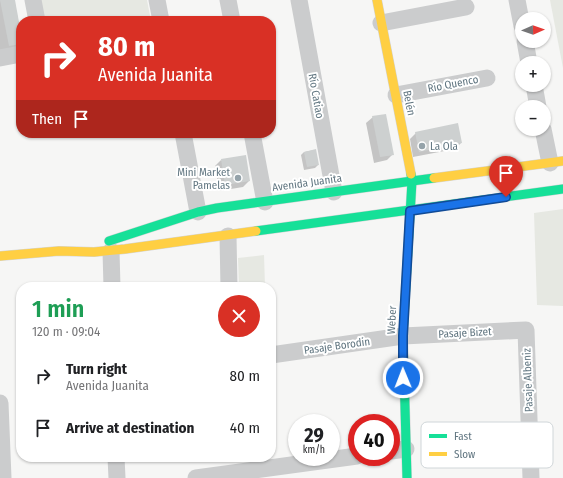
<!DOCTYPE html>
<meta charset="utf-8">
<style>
:root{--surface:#fff;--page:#f6f6f6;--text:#202124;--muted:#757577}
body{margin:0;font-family:"Fira Sans Condensed",sans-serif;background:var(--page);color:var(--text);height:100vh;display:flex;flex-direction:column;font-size:15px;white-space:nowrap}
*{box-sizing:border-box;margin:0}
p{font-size:13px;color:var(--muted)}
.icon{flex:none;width:22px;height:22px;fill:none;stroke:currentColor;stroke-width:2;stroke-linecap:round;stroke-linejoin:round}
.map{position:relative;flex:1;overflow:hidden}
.side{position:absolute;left:16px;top:282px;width:260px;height:180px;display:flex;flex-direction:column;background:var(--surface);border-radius:16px;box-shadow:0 1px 3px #0004}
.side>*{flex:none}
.banner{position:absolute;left:16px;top:16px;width:260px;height:122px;border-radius:16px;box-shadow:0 1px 3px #0004;background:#d93025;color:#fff;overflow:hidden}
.needle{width:26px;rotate:88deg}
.fabs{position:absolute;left:515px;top:12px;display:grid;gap:8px}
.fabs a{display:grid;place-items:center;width:36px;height:36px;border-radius:50%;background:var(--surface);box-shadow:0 1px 3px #0004;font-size:20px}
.speed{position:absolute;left:288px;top:414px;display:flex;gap:8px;font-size:20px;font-weight:700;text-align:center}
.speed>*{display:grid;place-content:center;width:52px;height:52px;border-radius:50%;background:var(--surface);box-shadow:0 1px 3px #0004;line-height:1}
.speed small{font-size:10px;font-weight:400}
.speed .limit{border:6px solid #d22;background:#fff;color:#111}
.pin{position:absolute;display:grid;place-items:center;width:34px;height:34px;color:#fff;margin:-41px -17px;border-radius:50% 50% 50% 0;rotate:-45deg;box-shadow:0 0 4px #0007}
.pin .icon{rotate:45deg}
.me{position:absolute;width:44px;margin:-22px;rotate:359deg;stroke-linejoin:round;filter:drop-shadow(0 0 3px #0008)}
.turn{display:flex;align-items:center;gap:14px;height:84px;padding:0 16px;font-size:18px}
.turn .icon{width:52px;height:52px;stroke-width:2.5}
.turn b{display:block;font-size:28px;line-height:34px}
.then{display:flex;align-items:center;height:38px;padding:0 16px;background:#0003;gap:8px;font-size:15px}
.round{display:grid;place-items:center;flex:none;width:42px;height:42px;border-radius:21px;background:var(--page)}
.headline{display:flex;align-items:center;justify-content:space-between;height:68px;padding:0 16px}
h1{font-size:24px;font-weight:600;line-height:30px;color:#1e9e55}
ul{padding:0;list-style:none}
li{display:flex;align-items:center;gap:12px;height:52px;padding:0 16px}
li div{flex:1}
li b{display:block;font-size:15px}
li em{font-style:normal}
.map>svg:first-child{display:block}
.green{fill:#e6e8e2}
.shadow{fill:#0003}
.building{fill:#cdd0d0}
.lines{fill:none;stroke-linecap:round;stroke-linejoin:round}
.fast-casing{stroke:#d3d4d5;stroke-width:10}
.slow-casing{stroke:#d3d4d5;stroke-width:10}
.street{stroke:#cbcccd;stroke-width:17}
.fast{stroke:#16e098;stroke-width:9}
.slow{stroke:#ffcf43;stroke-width:9}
.route-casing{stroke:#114b97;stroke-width:10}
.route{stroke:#1a73e8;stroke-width:7}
.poi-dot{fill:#95a3aa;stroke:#fff;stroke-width:1.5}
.labels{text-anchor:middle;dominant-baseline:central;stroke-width:4;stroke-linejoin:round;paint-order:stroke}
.street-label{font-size:11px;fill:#617681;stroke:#fff}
.poi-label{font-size:11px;fill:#617681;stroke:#fff;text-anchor:start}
.key{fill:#fff;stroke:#d0d6d9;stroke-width:1}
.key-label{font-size:11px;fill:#617681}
</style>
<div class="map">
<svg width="563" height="478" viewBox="0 0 563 478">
<rect width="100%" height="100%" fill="#f6f6f5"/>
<g class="green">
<path d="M39,0H147L151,21H43Z"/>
<path d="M550,0H563V68Z"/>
<path d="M563,209V306L537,305L534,213Z"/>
<path d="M264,255L265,287H239L238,258Z"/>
</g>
<g class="shadow">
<path d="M0,0H14L21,35V45L16,49L0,52Z"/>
<path d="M373,117L393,154L387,160L374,163L366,123Z"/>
<path d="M416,133L461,143L455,149L413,157L410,139Z"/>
<path d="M315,150L318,165L315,168L304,170L301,155L304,152Z"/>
<path d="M221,160L249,181L243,187L219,191L215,166Z"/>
</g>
<g class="building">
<path d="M0,0H15L21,33V44L9,46Z"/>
<path d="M386,114L394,155L380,157L372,116Z"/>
<path d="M458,123L462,143L419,152L415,132Z"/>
<path d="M316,149L319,165L307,167L304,152Z"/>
<path d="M246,155L250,181L225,185L221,159Z"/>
</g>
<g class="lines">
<g class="fast-casing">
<g id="fast">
<path d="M256,231L563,189"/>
<path d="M109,241L198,212L217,208L434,178"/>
<path d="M407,478L403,336L412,181L411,174"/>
</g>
</g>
<g class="slow-casing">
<g id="slow">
<path d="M377,0L411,174"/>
<path d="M434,178L563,161"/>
<path d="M0,256L59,251L94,252L125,249L256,231"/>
</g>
</g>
<g class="street">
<path d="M33,0L37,21"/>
<path d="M157,0L161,21"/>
<path d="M228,0L232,21"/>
<path d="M299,0L334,192"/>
<path d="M517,0L522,26"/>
<path d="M381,23L466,7"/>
<path d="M525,41L529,63"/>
<path d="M0,58L21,54"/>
<path d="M534,85L538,107"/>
<path d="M396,95L487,78"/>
<path d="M543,129L550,163"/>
<path d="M183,133L198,212"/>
<path d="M252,133L265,202"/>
<path d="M228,236L229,287"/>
<path d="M111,251L112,287"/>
<path d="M271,355L403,336L526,330L531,478"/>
<path d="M0,403L3,478"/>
<path d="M391,451L406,449"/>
<path d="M116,457L117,478"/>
<path d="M196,478L357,456"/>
</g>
<use href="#fast" class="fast"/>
<use href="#slow" class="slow"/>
</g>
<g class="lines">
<g class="route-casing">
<path id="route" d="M403,378V336L410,211L506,197"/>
</g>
<use href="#route" class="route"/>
</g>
<g class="poi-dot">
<circle cx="422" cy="146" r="4"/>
<circle cx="238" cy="178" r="4"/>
</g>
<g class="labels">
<g class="street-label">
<text transform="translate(453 84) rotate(-11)">Río Quenco</text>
<text transform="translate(316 96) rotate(80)">Río Catiao</text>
<text transform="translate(409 103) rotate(79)">Belén</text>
<text transform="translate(307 183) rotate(-8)">Avenida Juanita</text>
<text transform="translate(392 320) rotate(-87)">Weber</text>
<text transform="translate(465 333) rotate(-3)">Pasaje Bizet</text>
<text transform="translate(337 346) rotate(-8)">Pasaje Borodin</text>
<text transform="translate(528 380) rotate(-92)">Pasaje Albeniz</text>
</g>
<g class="poi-label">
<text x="430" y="146">La Ola</text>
<text x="230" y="172" text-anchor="end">Mini Market<tspan x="230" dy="13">Pamelas</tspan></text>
</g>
</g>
<rect x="421" y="422" width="132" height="46" rx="6" class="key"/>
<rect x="429" y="434" width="18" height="4" fill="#16e098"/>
<rect x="429" y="452" width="18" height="4" fill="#ffcf43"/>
<g class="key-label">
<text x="454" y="440">Fast</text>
<text x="454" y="458">Slow</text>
</g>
</svg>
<div class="fabs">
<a><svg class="needle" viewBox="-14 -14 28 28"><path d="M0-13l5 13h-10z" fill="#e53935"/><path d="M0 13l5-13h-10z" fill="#757577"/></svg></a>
<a>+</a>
<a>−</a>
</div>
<div class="speed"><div>29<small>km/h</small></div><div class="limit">40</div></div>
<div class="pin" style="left:506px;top:197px;background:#d93025"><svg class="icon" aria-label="arrive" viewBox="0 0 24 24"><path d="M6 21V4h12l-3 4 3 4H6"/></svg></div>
<svg class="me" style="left:403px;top:378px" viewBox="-20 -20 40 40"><circle r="17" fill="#1a73e8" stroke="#fff" stroke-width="3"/><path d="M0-11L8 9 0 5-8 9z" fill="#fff"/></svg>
<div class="banner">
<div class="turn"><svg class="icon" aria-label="right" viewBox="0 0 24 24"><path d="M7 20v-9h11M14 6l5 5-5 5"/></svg><div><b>80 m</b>Avenida Juanita</div></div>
<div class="then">Then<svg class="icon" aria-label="arrive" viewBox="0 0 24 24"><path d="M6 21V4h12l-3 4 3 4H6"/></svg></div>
</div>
<section class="side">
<div class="headline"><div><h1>1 min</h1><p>120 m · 09:04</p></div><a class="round" style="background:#d93025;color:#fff"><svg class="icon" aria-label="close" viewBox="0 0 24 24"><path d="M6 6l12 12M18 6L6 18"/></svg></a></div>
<ul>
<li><svg class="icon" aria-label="right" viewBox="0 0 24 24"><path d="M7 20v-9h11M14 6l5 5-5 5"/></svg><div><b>Turn right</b><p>Avenida Juanita</p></div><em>80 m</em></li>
<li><svg class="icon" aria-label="arrive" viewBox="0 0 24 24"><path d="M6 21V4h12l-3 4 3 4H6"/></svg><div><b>Arrive at destination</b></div><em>40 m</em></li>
</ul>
</section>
</div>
